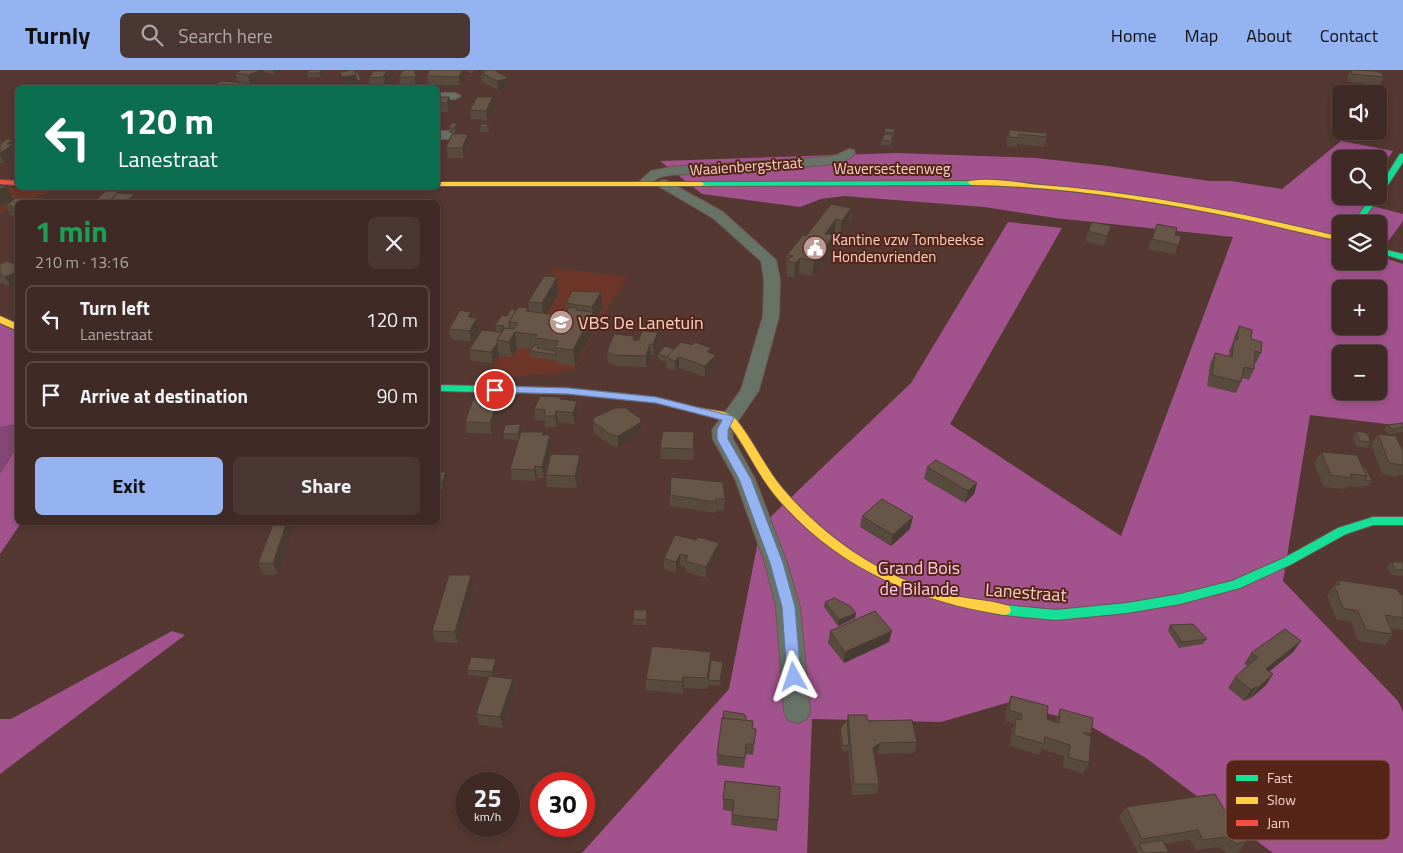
<!DOCTYPE html>
<meta charset="utf-8">
<style>
:root{--surface:#3f2a25;--page:#4a3632;--text:#f1f3f6;--muted:#ada7a7;--line:#584642;--accent:#95b2f1}
body{margin:0;font-family:"Titillium Web",sans-serif;background:var(--page);color:var(--text);height:100vh;display:flex;flex-direction:column;font-size:19px;white-space:nowrap}
*{box-sizing:border-box;margin:0}
p{font-size:16px;color:var(--muted)}
.icon{flex:none;width:28px;height:28px;fill:none;stroke:currentColor;stroke-width:2;stroke-linecap:round;stroke-linejoin:round}
.map{position:relative;flex:1;overflow:hidden}
.sheet{position:absolute;left:15px;top:130px;width:425px;height:325px;display:flex;flex-direction:column;background:var(--surface);border-radius:8px;box-shadow:0 2px 8px #0003,0 0 0 1px var(--line)}
.sheet>*{flex:none}
.hud{position:absolute;left:15px;top:15px;width:425px;height:105px;border-radius:8px;box-shadow:0 2px 8px #0003,0 0 0 1px var(--line);background:#0b6e4f;color:#fff;overflow:hidden}
.tools{position:absolute;left:1332px;top:15px;display:grid;gap:10px}
.tools a{display:grid;place-items:center;width:55px;height:55px;border-radius:8px;background:var(--surface);box-shadow:0 2px 8px #0003,0 0 0 1px var(--line);font-size:25px}
.speed{position:absolute;left:455px;top:702px;display:flex;gap:10px;font-size:25px;font-weight:700;text-align:center}
.speed>*{display:grid;place-content:center;width:65px;height:65px;border-radius:50%;background:var(--surface);box-shadow:0 2px 8px #0003,0 0 0 1px var(--line);line-height:1}
.speed small{font-size:12px;font-weight:400}
.speed .limit{border:8px solid #d22;background:#fff;color:#111}
.pin{position:absolute;display:grid;place-items:center;width:42px;height:42px;color:#fff;margin:-21px;border:2px solid #fff;border-radius:50%;box-shadow:0 1px 5px #0007}
.me{position:absolute;width:55px;margin:-28px;rotate:355deg;stroke-linejoin:round;filter:drop-shadow(0 0 4px #0008)}
.turn{display:flex;align-items:center;gap:18px;height:105px;padding:0 20px;font-size:22px}
.turn .icon{width:65px;height:65px;stroke-width:2.5}
.turn b{display:block;font-size:35px;line-height:42px}
.round{display:grid;place-items:center;flex:none;width:52px;height:52px;border-radius:8px;background:var(--page)}
.summary{display:flex;align-items:center;justify-content:space-between;height:85px;padding:0 20px}
h1{font-size:30px;font-weight:700;line-height:38px;color:#1e9e55}
.action{display:flex;gap:10px;margin-top:auto;padding:10px 20px}
.action a{flex:1;height:58px;border-radius:8px;background:var(--accent);color:#111;font-size:20px;font-weight:700;line-height:58px;text-align:center}
.action a+a{background:var(--page);color:var(--text)}
ul{padding:0;list-style:none}
li{display:flex;align-items:center;gap:15px;height:68px;margin:0 10px 8px;padding:0 10px;border:2px solid var(--line);border-radius:8px}
li div{flex:1}
li b{display:block;font-size:19px}
li em{font-style:normal}
header{display:flex;align-items:center;gap:30px;box-sizing:border-box;height:70px;padding:0 25px;background:var(--accent);color:#111}
header strong{font-size:24px}
nav{display:flex;gap:28px;margin-inline-start:auto;font-size:18px}
.search{width:350px;height:45px;background:var(--page);display:flex;align-items:center;gap:12px;box-sizing:border-box;padding:0 18px;border-radius:8px;color:var(--muted);font-size:19px}
.map>svg:first-child{display:block}
.built{fill:#6d3628}
.green{fill:#844673}
.forest{fill:#a2538e;fill-rule:evenodd}
.lines{fill:none;stroke-linecap:round;stroke-linejoin:round}
.street-casing{stroke:#6e554f;stroke-width:2}
.fast-casing{stroke:#6e554f;stroke-width:2}
.slow-casing{stroke:#6e554f;stroke-width:2}
.jam-casing{stroke:#6e554f;stroke-width:2}
.street{fill:#687367;fill-rule:evenodd}
.fast{fill:#16e098;fill-rule:evenodd}
.slow{fill:#ffcf43;fill-rule:evenodd}
.jam{fill:#f24e42;fill-rule:evenodd}
.wall{fill:#594a3e}
.shaded-wall{fill:#483c32}
.building{fill:#675648;stroke:#483c32}
.route{fill:#95b2f1;stroke:#61749d}
.labels{text-anchor:middle;dominant-baseline:central;stroke-width:4;stroke-linejoin:round;paint-order:stroke}
.far-street-label{font-size:15px;fill:#f3d2c9;stroke:#572518}
.far-poi-label{font-size:15px;fill:#f3d2c9;stroke:#572518;text-anchor:start}
.poi-label{font-size:18px;fill:#f3d2c9;stroke:#572518;text-anchor:start}
.park-label{font-size:18px;fill:#facbed;stroke:#572518}
.street-label{font-size:18px;fill:#f3d2c9;stroke:#572518}
.key{fill:#572518;stroke:#86594d;stroke-width:1}
.key-label{font-size:14px;fill:#f3d2c9}
</style>
<header>
<strong>Turnly</strong>
<div class="search"><svg class="icon" aria-label="search" viewBox="0 0 24 24"><circle cx="10" cy="10" r="6"/><path d="M15 15l6 6"/></svg>Search here</div>
<nav><a>Home</a><a>Map</a><a>About</a><a>Contact</a></nav>
</header>
<div class="map">
<svg width="1403" height="783" viewBox="0 0 1403 783">
<rect width="100%" height="100%" fill="#543831"/>
<g class="built">
<path d="M0,117L34,119L53,120L24,132H18L17,135L0,143Z"/>
<path d="M554,198L627,207L609,235L575,299L545,305L532,303L521,306L488,305Z"/>
</g>
<path class="green" d="M17,354V377L0,404V357Z"/>
<g class="forest">
<path d="M1341,71L1393,81L1379,101V89H1341V126H1361L1357,132L1403,144V151L1379,184V154H1341V191H1379V186L1403,194V356L1310,345L1283,511L1398,631L1403,642V783H1273L1146,688L1090,656L1010,632L941,652L812,649L807,783H582L729,619L761,456L911,313L1008,152L1062,158L950,354L1121,466L1233,167L1055,148L984,137L844,126L821,129L800,137L702,124L660,91L897,83L1036,88L1108,96L1209,111H1231L1282,119ZM1341,219H1379V256H1341ZM1341,284H1379V321H1341Z"/>
<path d="M0,254L18,262L17,354L0,357Z"/>
<path d="M17,377L18,452L21,453L0,484V404Z"/>
<path d="M172,561L185,565L0,704V649H11Z"/>
</g>
<g class="lines">
<g class="street-casing">
<g id="street">
<path d="M288,15H303L308,18H283Z"/>
<path d="M438,23H455L461,26L455,29H438Z"/>
<path d="M438,61H448L454,65L448,69H438Z"/>
<path d="M849,79L854,80L855,83C848,92 837,93 826,95L671,105L660,107L647,115L640,111L651,101L671,97L826,87L837,85Z"/>
<path d="M665,110L723,142L776,190L780,210L779,246L759,320L732,360L733,369L755,409L787,493L800,537L810,642L806,650L797,653L788,650L784,642L776,537L765,493L735,409L713,369L712,360L741,320L763,246L764,210L761,191L713,148L660,117L658,114L660,111Z"/>
</g>
</g>
<g class="fast-casing">
<g id="fast">
<path d="M1400,84H1403V92L1382,124H1379V117Z"/>
<path d="M972,111L976,113L975,115L701,116L697,114L701,112Z"/>
<path d="M1379,124L1380,126L1360,154H1352L1372,126H1379Z"/>
<path d="M1379,178L1403,184V190L1379,183Z"/>
<path d="M438,315L568,318L656,327L704,339L705,341L700,344L656,333L568,324L438,321Z"/>
<path d="M1373,447H1403V455H1373L1346,464L1292,494L1240,518L1180,534L1127,543L1056,550L1004,545L999,544L997,540L999,536L1004,535L1056,540L1127,533L1180,524L1232,511L1284,488L1338,458Z"/>
</g>
</g>
<g class="slow-casing">
<g id="slow">
<path d="M969,111C992,107 1019,113 1041,115C1143,123 1243,143 1341,167V171C1305,164 1269,154 1233,147C1148,130 1059,116 972,115L968,113Z"/>
<path d="M438,112H701L705,114L701,116H438Z"/>
<path d="M0,246L18,254V261L0,253Z"/>
<path d="M700,338L724,342L734,347C753,369 764,397 783,419C825,468 879,505 941,523C963,529 987,529 1009,536L1011,540L1009,544L1004,545C914,531 833,496 774,424C756,402 745,374 726,351L696,343L695,341L696,339Z"/>
</g>
</g>
<g class="jam-casing">
<path id="jam" d="M0,110L18,111V115L0,114Z"/>
</g>
<use href="#street" class="street"/>
<use href="#fast" class="fast"/>
<use href="#slow" class="slow"/>
<use href="#jam" class="jam"/>
</g>
<g class="wall">
<path d="M263,0H285L275,5L264,2Z"/>
<path d="M309,0H323L324,3L321,7H308L307,3Z"/>
<path d="M403,0H417L418,11L416,15L400,16L399,7Z"/>
<path d="M469,0H474L473,3H469Z"/>
<path d="M482,0L510,17L498,20L482,12L481,3H482Z"/>
<path d="M1351,0H1361L1384,7L1380,15L1349,12L1347,7Z"/>
<path d="M260,1L262,9L250,14L238,11L235,3Z"/>
<path d="M387,1L391,7L385,16H371L369,8Z"/>
<path d="M427,6H464L460,15H428Z"/>
<path d="M438,27H449L451,36L449,42H438Z"/>
<path d="M495,36L487,50L471,49L470,40Z"/>
<path d="M488,54L489,59L488,62H480V57Z"/>
<path d="M449,58H458L456,63H449Z"/>
<path d="M886,58L895,59V63L890,76L881,75L882,70Z"/>
<path d="M1009,60L1047,67L1044,77L1017,74V77L1007,76V69Z"/>
<path d="M0,72L1,73L17,80L18,82V84L4,93H0Z"/>
<path d="M469,73L464,88H448L446,78Z"/>
<path d="M14,129L18,132V148H15L14,146H11L6,136L10,132L0,137Z"/>
<path d="M851,138L850,144H852L851,149L840,165L835,164L833,179L812,206L799,203L794,208L787,206V200H786L787,185L806,166Z"/>
<path d="M1157,154L1175,165L1181,166L1175,185L1148,179Z"/>
<path d="M1088,161L1109,166L1104,176L1085,171Z"/>
<path d="M0,194L18,196V214L11,217L2,213L0,214Z"/>
<path d="M559,222L547,244L564,246L567,241L566,233L603,237L594,252L595,258L575,296L557,294L556,290L531,287L530,281L531,279L517,278L512,287L499,286V284L493,293L471,291L469,280L496,261L495,255L507,246L516,240L528,238V242H529L528,232Z"/>
<path d="M473,248L479,259L471,272L451,269L449,259Z"/>
<path d="M1239,256L1251,269L1261,283L1256,293H1254V299L1249,310L1242,308L1241,312L1236,323L1207,316L1210,294L1215,283L1229,287V281L1233,272L1234,267Z"/>
<path d="M658,262V273L654,285H651L646,297L615,296L608,293L607,282L634,266V270H639Z"/>
<path d="M674,279L711,283L716,285V295L705,307L679,298L676,301L666,298V292L658,289V284Z"/>
<path d="M560,329L578,342L574,354L558,352L557,357H545V351L535,350L534,339Z"/>
<path d="M501,339L492,364L467,363L465,352Z"/>
<path d="M593,352L641,360V364L618,377L612,376L594,363Z"/>
<path d="M1403,353V362L1389,364L1384,360L1387,355Z"/>
<path d="M522,359L521,362H543V365L552,376L544,408H537L536,411L512,410L510,399L519,370L504,369L503,364Z"/>
<path d="M1356,361L1371,372L1367,378L1356,376L1353,367Z"/>
<path d="M1378,364L1403,379V405L1398,404L1397,407L1382,404L1371,375Z"/>
<path d="M694,373L693,390L661,389L660,378Z"/>
<path d="M1321,382L1362,395L1372,411L1368,416H1361L1360,417L1347,416L1345,419L1324,417L1314,394Z"/>
<path d="M580,385L581,396L577,418L547,417L546,405Z"/>
<path d="M927,397L977,413L974,424L965,433L924,409Z"/>
<path d="M438,402L448,408L444,419H438Z"/>
<path d="M670,425L725,429L724,441L716,440L715,443L670,436Z"/>
<path d="M862,446L910,459L891,476L860,457Z"/>
<path d="M274,452H290L293,459L278,504L264,505L258,493Z"/>
<path d="M675,465L718,484L706,508L686,502L685,497L680,495L676,503L664,499V488Z"/>
<path d="M1391,492H1403V506L1392,505L1387,497Z"/>
<path d="M1338,510L1403,525V560L1391,558L1393,564L1385,575L1358,571L1351,552L1336,549L1327,526Z"/>
<path d="M474,517L458,573L436,572L432,561Z"/>
<path d="M825,532L856,543L855,548L838,556L824,537Z"/>
<path d="M647,546L646,555H633V549Z"/>
<path d="M1170,555L1207,569L1203,574L1179,578L1168,561Z"/>
<path d="M830,561L889,572L844,593L828,573Z"/>
<path d="M1301,571L1293,582L1269,601L1273,604L1266,615L1250,629L1249,628L1244,631L1228,618L1235,607L1248,596L1244,594L1251,583Z"/>
<path d="M496,589L498,595L493,607L516,620L503,658L479,655L476,644L489,607L468,605L467,600Z"/>
<path d="M711,590L722,597L720,616L708,615V614L707,619L684,618L683,624L646,620V609Z"/>
<path d="M1011,626L1047,649L1055,652L1060,639L1091,664L1090,666L1089,693L1083,704L1063,697L1064,686L1042,679L1039,685L1010,676L1012,660L1014,654L1005,651L1007,637Z"/>
<path d="M848,645L868,651L917,672L914,683L877,684L875,686L879,714L877,724L852,725L848,679V681H842L839,664L840,659L847,650Z"/>
<path d="M746,651L752,658L755,670L753,685L746,684L744,698L717,695V685Z"/>
<path d="M780,717L777,761L731,755L732,741L723,740V729Z"/>
<path d="M1126,737L1233,754L1246,772L1238,783H1227L1219,777L1196,780L1190,770L1164,774L1168,783H1138L1119,747Z"/>
</g>
<g class="shaded-wall">
<path d="M273,0H285L275,5Z"/>
<path d="M322,0H323L324,3L321,7L319,3Z"/>
<path d="M415,0H417L418,11L416,15L414,3Z"/>
<path d="M462,0H463L464,6L460,15L459,7Z"/>
<path d="M260,1L262,9L250,14L248,5Z"/>
<path d="M387,1L388,5L390,2L391,7L385,16L383,7Z"/>
<path d="M356,5L358,14L344,16L342,7Z"/>
<path d="M509,8L510,17L498,20L497,11Z"/>
<path d="M361,10L362,14L358,15L357,11Z"/>
<path d="M247,13L248,18H241Z"/>
<path d="M449,27L451,36L449,42L447,33Z"/>
<path d="M493,27L495,36L487,50L486,41Z"/>
<path d="M457,53L458,58L456,63L455,58Z"/>
<path d="M468,64L469,73L464,88L462,78Z"/>
<path d="M13,70L18,78L17,80L18,84L4,93L0,85V83L7,74Z"/>
<path d="M7,116L14,130L0,137V119Z"/>
<path d="M134,124L138,132H126Z"/>
<path d="M44,128L47,132H39Z"/>
<path d="M851,138L849,152L840,165L842,151Z"/>
<path d="M836,149L833,179L812,206L814,191L825,164Z"/>
<path d="M1112,156L1109,166L1104,176L1107,166Z"/>
<path d="M800,188L799,203L794,208L795,193Z"/>
<path d="M18,201V214L11,217L5,207Z"/>
<path d="M557,207L559,222L544,249L542,233Z"/>
<path d="M601,222L603,237L594,252L595,258L575,296L573,280L593,244L592,237Z"/>
<path d="M471,242L473,252L468,247Z"/>
<path d="M477,248L479,259L471,272L469,261Z"/>
<path d="M515,262L517,278L512,287L509,272Z"/>
<path d="M658,262V273L654,285L653,274Z"/>
<path d="M497,274L499,284L493,293L491,282Z"/>
<path d="M650,274L651,285L646,297V286Z"/>
<path d="M716,285V295L705,307V296Z"/>
<path d="M679,287V298L676,301L675,291Z"/>
<path d="M440,326L443,337L438,350V333Z"/>
<path d="M499,328L501,339L492,364L490,353Z"/>
<path d="M577,331L578,342L574,354L573,343Z"/>
<path d="M556,341L558,352L557,357L555,346Z"/>
<path d="M641,349V364L618,377V366Z"/>
<path d="M521,354L522,359L519,370L518,364Z"/>
<path d="M550,365L552,376L544,408L542,397Z"/>
<path d="M580,385L581,396L577,418L575,406Z"/>
<path d="M535,396L537,408L536,411L534,400Z"/>
<path d="M446,402L448,408L444,419L442,413Z"/>
<path d="M977,413L974,424L965,433L968,421Z"/>
<path d="M913,447L910,459L891,476L893,465Z"/>
<path d="M287,452H290L293,459L278,504L273,493Z"/>
<path d="M719,473L718,484L706,508V497Z"/>
<path d="M680,484V495L676,503V492Z"/>
<path d="M471,505L474,517L458,573L455,562Z"/>
<path d="M856,543L855,548L838,556L839,550Z"/>
<path d="M892,561L889,572L844,593L845,582Z"/>
<path d="M1301,571L1293,582L1259,610L1266,599Z"/>
<path d="M496,589L498,595L493,608L492,602Z"/>
<path d="M1273,604L1266,615L1250,629L1258,618Z"/>
<path d="M683,607L684,618L683,624L682,612Z"/>
<path d="M513,609L516,620L503,658L500,647Z"/>
<path d="M1256,617L1249,628L1244,631L1251,620Z"/>
<path d="M880,673L877,684L871,689L873,678Z"/>
</g>
<g class="building">
<path d="M242,0H257L260,1L248,5L235,3Z"/>
<path d="M309,0H322L319,3H307Z"/>
<path d="M347,0H354L356,5L342,7L340,2L348,1Z"/>
<path d="M403,0H415L414,3H417L415,7H399Z"/>
<path d="M429,0H462L459,7L427,6Z"/>
<path d="M482,0H494L509,8L497,11L481,3L485,2Z"/>
<path d="M1351,0L1374,1L1382,3L1384,7L1352,4Z"/>
<path d="M373,1H387L383,7L369,8Z"/>
<path d="M355,2H358L361,10L357,11Z"/>
<path d="M221,11L247,13L241,18L212,17Z"/>
<path d="M438,27H449L447,33H438Z"/>
<path d="M477,27H493L486,41L470,40Z"/>
<path d="M451,53H457L455,58H449Z"/>
<path d="M481,54H488L487,57H480Z"/>
<path d="M886,58L895,59L894,63L884,62Z"/>
<path d="M1009,60L1047,63V67L1019,64V68L1009,67Z"/>
<path d="M452,64H468L462,78H446Z"/>
<path d="M884,64L893,65L891,71L882,70Z"/>
<path d="M7,69L13,70L7,74H14L0,83V74Z"/>
<path d="M0,115L7,116L0,119Z"/>
<path d="M106,121H119L109,132L118,123L134,124L126,132H94Z"/>
<path d="M15,128H44L39,132H18V138H10L12,136H6Z"/>
<path d="M831,134L851,138L842,151L836,149L825,164H835L814,191L800,188L795,193L788,191L789,188L793,186L787,185L803,165L806,166Z"/>
<path d="M1092,152L1112,156L1107,166L1088,161Z"/>
<path d="M1157,154L1177,158L1175,165L1181,166L1179,175L1152,169Z"/>
<path d="M7,191L18,196V201L5,207L0,204V194Z"/>
<path d="M544,206L557,207L542,233L528,232Z"/>
<path d="M572,221L601,222L592,237L566,233Z"/>
<path d="M518,237L528,238L526,241L564,246L569,237L577,238L576,240L593,242L573,280L555,278L558,271L535,268L537,265L515,262L509,272L497,270L504,258L514,259L518,253L509,252Z"/>
<path d="M511,239L516,240L509,252V256L508,258H504L497,270V274L491,282L469,280L482,260L501,262L504,256L495,255L502,245L507,246Z"/>
<path d="M460,240L471,242L468,247L477,248L469,261L449,259Z"/>
<path d="M1239,256L1252,260L1251,269L1262,272L1261,283L1255,281L1254,299L1244,297L1241,312L1212,305L1215,283L1232,287L1234,270H1237Z"/>
<path d="M642,261L658,262L653,274H650L646,286L614,285L607,282L614,264L634,266L633,270H639Z"/>
<path d="M681,272L692,275L695,272L711,278L707,282L716,285L705,296L679,287L675,291L666,287Z"/>
<path d="M534,275H539L537,278L555,281L556,285L530,281Z"/>
<path d="M665,276L674,279L667,287L658,284Z"/>
<path d="M438,326H440L438,333Z"/>
<path d="M540,326L560,327V329L577,331L573,343L556,341L555,346H544L545,340L534,339Z"/>
<path d="M474,327L499,328L490,353L465,352Z"/>
<path d="M615,338H626L641,349L640,353L618,366L611,365L593,352V348Z"/>
<path d="M1403,353V357L1392,359L1387,355Z"/>
<path d="M521,354L518,364H503L505,355Z"/>
<path d="M663,361L694,362L693,379L660,378Z"/>
<path d="M1356,361L1367,363L1371,372L1360,371Z"/>
<path d="M521,362H543L542,365H550L542,397L535,396L534,400L510,399Z"/>
<path d="M1378,364L1396,366L1402,379H1403V395L1389,393Z"/>
<path d="M1321,382L1357,385L1367,406L1350,404L1352,408L1331,405Z"/>
<path d="M551,384L580,385L575,406L546,405Z"/>
<path d="M936,390L977,413L968,421L927,397Z"/>
<path d="M1362,395L1365,397L1372,411L1365,410L1367,406Z"/>
<path d="M438,402H446L442,413H438Z"/>
<path d="M671,407L723,412L725,429H716L715,432L670,425Z"/>
<path d="M882,429L913,447L893,465L862,446Z"/>
<path d="M274,452H287L273,493H258Z"/>
<path d="M675,465L696,470L698,467L719,473L706,497L685,491L688,486L680,484L676,492L664,488Z"/>
<path d="M1391,492H1403V500H1396Z"/>
<path d="M449,505H471L455,562L432,561Z"/>
<path d="M1338,510L1397,519L1400,524L1403,525V548L1385,545L1393,564L1366,560L1358,541L1343,538L1334,515H1340Z"/>
<path d="M834,528L850,536L856,543L839,550L825,532Z"/>
<path d="M634,540H647L646,550L633,549Z"/>
<path d="M875,541L892,561L845,582L830,561Z"/>
<path d="M1193,554L1207,569L1182,572L1170,555Z"/>
<path d="M1285,559L1301,571L1266,599L1273,604L1258,618L1256,617L1251,620L1235,607L1258,587L1251,583Z"/>
<path d="M652,576L711,582L707,608L683,607L682,612L646,609Z"/>
<path d="M471,587L496,589L492,602L467,600Z"/>
<path d="M711,590L723,592L720,611L708,610Z"/>
<path d="M489,606L513,609L500,647L476,644Z"/>
<path d="M1011,626L1048,636L1047,649L1059,653L1060,639L1093,648L1091,664L1084,662V664L1091,666L1089,693L1068,687L1070,675L1045,667L1044,674L1014,665L1016,649L1021,650L1022,644L1009,640Z"/>
<path d="M724,641L744,644L746,646V651L723,648Z"/>
<path d="M848,645H867L868,651L912,650L917,672L880,673L873,678L879,714H854Z"/>
<path d="M722,648L753,651L752,658L756,659L754,674H746L745,688L717,685Z"/>
<path d="M847,650L849,675L843,676L840,659Z"/>
<path d="M725,711L780,717L778,750L732,745L734,730L723,729Z"/>
<path d="M1215,724L1233,754L1240,757L1247,765L1246,772L1236,774L1227,767L1203,770L1198,760L1142,769L1126,737Z"/>
<path d="M1162,770L1169,782L1144,783L1139,774Z"/>
</g>
<path class="route" d="M495,316L568,318L656,327L732,346L734,348L728,360V369L751,409L783,493L795,537L801,607L799,611L794,613L789,611L787,607L782,537L770,493L739,409L717,369V360L722,350L656,333L568,324L492,322L490,320L492,317Z"/>
<defs>
<g id="civic-disc" transform="scale(1.25)"><circle r="9.5" fill="#bb9c94" stroke="#572518"/><path d="M-.6-6.5H3V-4.5H.6V-3L4-1V1h2V6H-6V1h2V-1L-.6-3ZM-1.2 2.5V6h2.4V2.5Z" fill="#fff"/></g>
<g id="school-disc" transform="scale(1.25)"><circle r="9.5" fill="#bb9c94" stroke="#572518"/><path d="M0-5L7-2L0 1L-7-2ZM-4 1L0 2.5L4 1V4Q0 6-4 4Z" fill="#fff"/></g>
</defs>
<g fill-rule="evenodd">
<use href="#civic-disc" x="815" y="178"/>
<use href="#school-disc" x="561" y="252"/>
</g>
<g class="labels">
<g class="far-street-label">
<text transform="translate(746 96) rotate(-4)">Waaienbergstraat</text>
<text x="892" y="98">Waversesteenweg</text>
</g>
<g class="far-poi-label">
<text x="832" y="169">Kantine vzw Tombeekse<tspan x="832" dy="17">Hondenvrienden</tspan></text>
</g>
<g class="poi-label">
<text x="578" y="252">VBS De Lanetuin</text>
</g>
<g class="park-label">
<text x="919" y="497">Grand Bois<tspan x="919" dy="21">de Bilande</tspan></text>
</g>
<g class="street-label">
<text transform="translate(1026 522) rotate(4)">Lanestraat</text>
</g>
</g>
<rect x="1226" y="690" width="164" height="80" rx="8" class="key"/>
<rect x="1236" y="705" width="22" height="6" fill="#16e098"/>
<rect x="1236" y="727" width="22" height="7" fill="#ffcf43"/>
<rect x="1236" y="750" width="22" height="6" fill="#f24e42"/>
<g class="key-label">
<text x="1267" y="713">Fast</text>
<text x="1267" y="735">Slow</text>
<text x="1267" y="758">Jam</text>
</g>
</svg>
<div class="tools">
<a><svg class="icon" aria-label="sound" viewBox="0 0 24 24"><path d="M4 9h4l5-4v14l-5-4H4zM17 9q2 3 0 6"/></svg></a>
<a><svg class="icon" aria-label="search" viewBox="0 0 24 24"><circle cx="10" cy="10" r="6"/><path d="M15 15l6 6"/></svg></a>
<a><svg class="icon" aria-label="layers" viewBox="0 0 24 24"><path d="M12 4l9 5-9 5-9-5zM3 14l9 5 9-5"/></svg></a>
<a>+</a>
<a>−</a>
</div>
<div class="speed"><div>25<small>km/h</small></div><div class="limit">30</div></div>
<div class="pin" style="left:495px;top:320px;background:#d93025"><svg class="icon" aria-label="arrive" viewBox="0 0 24 24"><path d="M6 21V4h12l-3 4 3 4H6"/></svg></div>
<svg class="me" style="left:794px;top:607px" viewBox="-20 -20 40 40"><path d="M0-17L14 15 0 8-14 15z" fill="#95b2f1" stroke="#fff" stroke-width="4"/></svg>
<div class="hud">
<div class="turn"><svg class="icon" aria-label="left" viewBox="0 0 24 24"><path d="M17 20v-9H6M10 6l-5 5 5 5"/></svg><div><b>120 m</b>Lanestraat</div></div>
</div>
<section class="sheet">
<div class="summary"><div><h1>1 min</h1><p>210 m · 13:16</p></div><a class="round"><svg class="icon" aria-label="close" viewBox="0 0 24 24"><path d="M6 6l12 12M18 6L6 18"/></svg></a></div>
<ul>
<li><svg class="icon" aria-label="left" viewBox="0 0 24 24"><path d="M17 20v-9H6M10 6l-5 5 5 5"/></svg><div><b>Turn left</b><p>Lanestraat</p></div><em>120 m</em></li>
<li><svg class="icon" aria-label="arrive" viewBox="0 0 24 24"><path d="M6 21V4h12l-3 4 3 4H6"/></svg><div><b>Arrive at destination</b></div><em>90 m</em></li>
</ul>
<div class="action"><a>Exit</a><a>Share</a></div>
</section>
</div>
